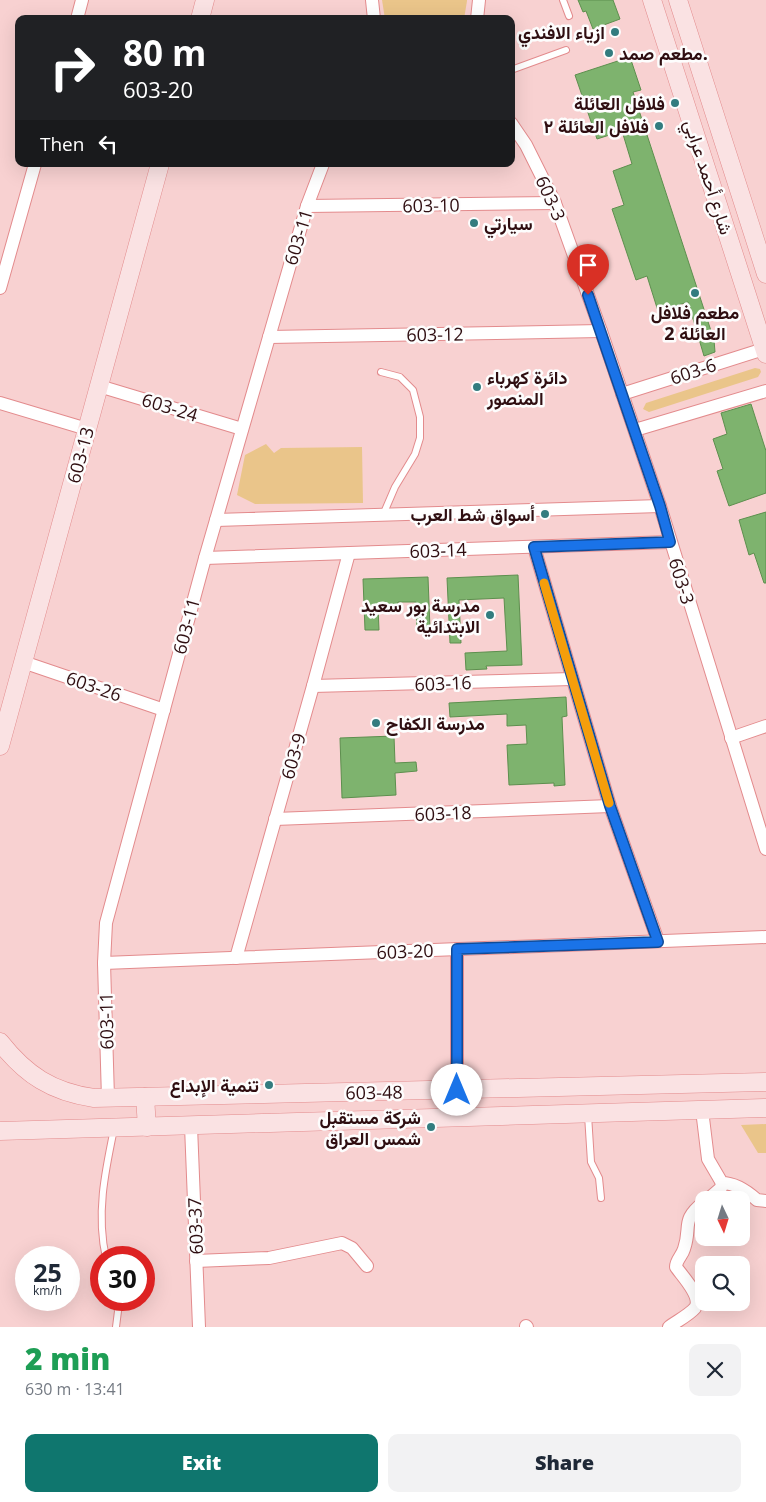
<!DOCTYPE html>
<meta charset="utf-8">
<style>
:root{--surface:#fff;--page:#f2f2f3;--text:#1f2937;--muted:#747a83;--accent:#0f766e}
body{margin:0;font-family:"Open Sans",Vazirmatn,sans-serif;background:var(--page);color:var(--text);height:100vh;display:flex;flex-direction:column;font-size:19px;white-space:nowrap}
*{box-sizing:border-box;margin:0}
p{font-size:16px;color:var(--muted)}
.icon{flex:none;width:28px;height:28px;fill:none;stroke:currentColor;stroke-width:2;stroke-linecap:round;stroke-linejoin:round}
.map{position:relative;height:1327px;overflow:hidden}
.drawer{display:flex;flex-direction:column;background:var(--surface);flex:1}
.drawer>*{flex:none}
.guide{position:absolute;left:15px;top:15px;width:500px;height:152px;border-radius:10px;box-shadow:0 5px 20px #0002;background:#202124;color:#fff;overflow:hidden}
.needle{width:32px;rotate:176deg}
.buttons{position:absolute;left:695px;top:1191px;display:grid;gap:10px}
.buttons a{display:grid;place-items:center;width:55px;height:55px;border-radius:10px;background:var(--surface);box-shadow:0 5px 20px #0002;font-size:25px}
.speed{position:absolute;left:15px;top:1246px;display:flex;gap:10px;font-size:25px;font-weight:700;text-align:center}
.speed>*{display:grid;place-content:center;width:65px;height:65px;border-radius:50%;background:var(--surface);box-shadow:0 5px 20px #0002;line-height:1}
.speed small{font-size:12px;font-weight:400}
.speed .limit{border:8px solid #d22;background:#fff;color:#111}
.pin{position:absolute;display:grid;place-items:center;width:42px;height:42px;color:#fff;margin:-51px -21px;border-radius:50% 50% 50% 0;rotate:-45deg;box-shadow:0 0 5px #0007}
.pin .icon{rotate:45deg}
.me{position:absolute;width:55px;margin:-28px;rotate:0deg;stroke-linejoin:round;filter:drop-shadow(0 0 4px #0008)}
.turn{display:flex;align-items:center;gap:18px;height:105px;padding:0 25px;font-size:22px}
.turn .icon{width:65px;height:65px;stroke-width:2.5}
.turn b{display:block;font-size:35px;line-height:42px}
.then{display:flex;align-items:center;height:48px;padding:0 25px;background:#0003;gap:10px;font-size:19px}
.round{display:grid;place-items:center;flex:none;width:52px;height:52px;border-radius:10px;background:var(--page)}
.overview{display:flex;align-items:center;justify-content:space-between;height:85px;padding:0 25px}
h1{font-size:30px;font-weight:800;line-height:38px;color:#1e9e55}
.cta{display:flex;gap:10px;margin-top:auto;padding:10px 25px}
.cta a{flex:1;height:58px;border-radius:10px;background:var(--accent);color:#fff;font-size:20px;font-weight:800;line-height:58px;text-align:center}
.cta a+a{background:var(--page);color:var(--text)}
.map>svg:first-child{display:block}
.green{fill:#eac58a}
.building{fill:#7eb36e;stroke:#5d8f4e}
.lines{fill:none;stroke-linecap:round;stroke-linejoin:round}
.lane-casing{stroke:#e38b8d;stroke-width:8}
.street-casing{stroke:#e38b8d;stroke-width:14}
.secondary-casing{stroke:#e38b8d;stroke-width:19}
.lane{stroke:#fff;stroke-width:6}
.street{stroke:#fff;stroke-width:12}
.secondary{stroke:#fae2e3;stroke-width:18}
.route-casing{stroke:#114b97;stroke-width:12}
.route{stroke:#1a73e8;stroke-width:9}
.slow{stroke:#f59e0b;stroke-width:9}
.poi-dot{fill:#337c7f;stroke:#fdfdfd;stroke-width:2}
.labels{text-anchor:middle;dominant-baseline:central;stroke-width:5;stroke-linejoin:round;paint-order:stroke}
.poi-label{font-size:18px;font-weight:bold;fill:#2f0e11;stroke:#fdfdfd;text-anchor:end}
.street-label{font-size:18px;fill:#2f0e11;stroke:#fdfdfd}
</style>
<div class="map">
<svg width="766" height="1327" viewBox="0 0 766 1327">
<rect width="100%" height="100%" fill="#f8d1d1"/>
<g class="green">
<path d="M382,0H467V1L464,19H385Z"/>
<path d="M755,368L760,369L761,372L758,377L649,412L643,409L646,403Z"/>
<path d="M266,444L274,453L281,448L362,447L363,503L255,504L237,495L245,455Z"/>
<path d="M766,1124V1153H758L741,1125Z"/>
</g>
<g class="building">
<path d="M578,0H613L620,19L593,29L586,11L583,12Z"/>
<path d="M630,57L641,90L633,92L714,340L715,352L704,356L688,302L658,311L647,276L636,280L612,209L624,205L613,171L632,164L622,131L597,139L575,75Z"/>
<path d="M751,404L766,451V493L729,506L717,471L723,469L713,439L727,434L721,413Z"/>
<path d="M766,512V583H764L754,553L749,555L739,520Z"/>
<path d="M518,575L522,665L486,666L487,669L466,670L465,653L507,651L504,598L459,600L461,643H450L447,578Z"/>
<path d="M428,577L430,629H417L416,602H398V606H378L379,630H365L363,579Z"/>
<path d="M566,697L567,716L562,717L565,785L554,786V783L509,785L507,745L527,744L526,725L507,726V714L450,717L449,703Z"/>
<path d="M394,736L395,763L416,762L417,771L395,773L396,795L342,798L340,738Z"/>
</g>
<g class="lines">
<g class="lane-casing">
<g id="lane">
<path d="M563,0L569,16"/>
<path d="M511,70L566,50"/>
<path d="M381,372L400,377L413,390L420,417V438L415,454L395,487L383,515"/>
<path d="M588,1115L591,1162L599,1178L601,1198"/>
<path d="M106,1258C96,1214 105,1172 114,1129"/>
<path d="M116,1300L118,1311L116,1327"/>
</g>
</g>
<g class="street-casing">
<g id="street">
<path d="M372,0L374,19"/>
<path d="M77,19L82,0"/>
<path d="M477,19L479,0"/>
<path d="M511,123L526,145L555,203L601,331L660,506L766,849"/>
<path d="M307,206L555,203"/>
<path d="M0,288L35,164"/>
<path d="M269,337L601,331"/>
<path d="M99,386L242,429"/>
<path d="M622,394L764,349"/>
<path d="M0,403L87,429"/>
<path d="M635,430L766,391"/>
<path d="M216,520L660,506"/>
<path d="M534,547L610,806L658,941"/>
<path d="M205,558L670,542"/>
<path d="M23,662L164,710"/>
<path d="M313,686L572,679"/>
<path d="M731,738L766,726"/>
<path d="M275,819L610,806"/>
<path d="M236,958L313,686L349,553"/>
<path d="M104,963L766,937"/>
<path d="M457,1090V949"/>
<path d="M108,1098L104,963L106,923L205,558L307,206L323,164"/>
<path d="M702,1110L708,1159L722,1183C735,1183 747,1191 757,1200L766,1201"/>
<path d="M191,1126L199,1327"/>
<path d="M707,1200L721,1188L722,1183"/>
<path d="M196,1261L269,1258L342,1243L352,1248L367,1266"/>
<path d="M526,1326L527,1327"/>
<path d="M669,1327C677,1321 689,1315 695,1308C703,1297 682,1276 676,1267C676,1260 682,1256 684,1249C692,1226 680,1221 704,1202"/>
</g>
</g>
<g class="secondary-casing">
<g id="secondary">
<path d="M652,0L766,354"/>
<path d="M678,0L766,274"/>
<path d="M200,19L205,0"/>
<path d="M0,746L160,164"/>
<path d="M0,1042C26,1075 52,1092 94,1098L766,1082"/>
<path d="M145,1097L147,1127"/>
<path d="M0,1131L766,1108"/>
</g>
</g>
<use href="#lane" class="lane"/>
<use href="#street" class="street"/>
<use href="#secondary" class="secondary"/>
</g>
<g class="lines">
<g class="route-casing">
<path id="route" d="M457,1090V949L658,942L610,806L534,547L670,542L660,506L588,295"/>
</g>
<use href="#route" class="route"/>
<path class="slow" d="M544,583L609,803"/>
</g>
<g class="poi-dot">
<circle cx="615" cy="32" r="5"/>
<circle cx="609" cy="53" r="5"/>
<circle cx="675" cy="103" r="5"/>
<circle cx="659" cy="126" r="5"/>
<circle cx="474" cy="223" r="5"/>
<circle cx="695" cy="293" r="5"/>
<circle cx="477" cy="387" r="5"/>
<circle cx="545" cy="514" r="5"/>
<circle cx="490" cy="615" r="5"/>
<circle cx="376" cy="723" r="5"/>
<circle cx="269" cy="1085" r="5"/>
<circle cx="431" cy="1127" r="5"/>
</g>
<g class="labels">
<g class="poi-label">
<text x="605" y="32">ازياء الافندي</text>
<text x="619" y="53" text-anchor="start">مطعم صمد.</text>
<text x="665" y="103">فلافل العائلة</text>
<text x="649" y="126">فلافل العائلة ٢</text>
<text x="484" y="223" text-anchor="start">سيارتي</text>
<text x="695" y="312" text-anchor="middle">مطعم فلافل<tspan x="695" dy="21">العائلة 2</tspan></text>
<text x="487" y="377" text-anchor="start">دائرة كهرباء<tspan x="487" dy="21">المنصور</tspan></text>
<text x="535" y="514">أسواق شط العرب</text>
<text x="480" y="605">مدرسة بور سعيد<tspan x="480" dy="21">الابتدائية</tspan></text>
<text x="386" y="723" text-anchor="start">مدرسة الكفاح</text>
<text x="259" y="1085">تنمية الإبداع</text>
<text x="421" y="1117">شركة مستقبل<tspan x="421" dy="21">شمس العراق</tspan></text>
</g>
<g class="street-label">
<text transform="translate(709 177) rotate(72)">شارع أحمد عرابي</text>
<text transform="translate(551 198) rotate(66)">603-3</text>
<text transform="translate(431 205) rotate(-1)">603-10</text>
<text transform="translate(298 237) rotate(-73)">603-11</text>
<text transform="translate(435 334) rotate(-1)">603-12</text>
<text transform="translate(693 371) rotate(-18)">603-6</text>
<text transform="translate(170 407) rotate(17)">603-24</text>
<text transform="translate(80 455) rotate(-75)">603-13</text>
<text transform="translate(438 550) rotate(-2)">603-14</text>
<text transform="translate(682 581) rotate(73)">603-3</text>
<text transform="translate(186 626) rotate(-75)">603-11</text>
<text transform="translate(443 683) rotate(-2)">603-16</text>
<text transform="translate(94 686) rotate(19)">603-26</text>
<text transform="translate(293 756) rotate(-74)">603-9</text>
<text transform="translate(443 813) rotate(-2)">603-18</text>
<text transform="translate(405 951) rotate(-2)">603-20</text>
<text transform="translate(106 1021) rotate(-91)">603-11</text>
<text transform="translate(374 1092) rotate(-1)">603-48</text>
<text transform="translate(195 1226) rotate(-92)">603-37</text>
</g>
</g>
</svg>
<div class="buttons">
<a><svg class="needle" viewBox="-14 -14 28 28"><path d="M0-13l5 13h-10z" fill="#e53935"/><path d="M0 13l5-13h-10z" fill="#747a83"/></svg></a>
<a><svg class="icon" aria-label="search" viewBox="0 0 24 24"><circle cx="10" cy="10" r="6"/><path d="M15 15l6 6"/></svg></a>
</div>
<div class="speed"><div>25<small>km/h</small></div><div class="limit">30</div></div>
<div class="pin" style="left:588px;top:295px;background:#d93025"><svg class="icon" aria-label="arrive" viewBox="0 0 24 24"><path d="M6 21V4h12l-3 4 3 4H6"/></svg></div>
<svg class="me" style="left:457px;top:1090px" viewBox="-20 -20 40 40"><circle r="19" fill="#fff"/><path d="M0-13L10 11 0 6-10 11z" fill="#1a73e8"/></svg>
<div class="guide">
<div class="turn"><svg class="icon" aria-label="right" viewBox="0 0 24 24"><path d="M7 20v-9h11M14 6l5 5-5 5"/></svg><div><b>80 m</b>603-20</div></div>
<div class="then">Then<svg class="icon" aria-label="left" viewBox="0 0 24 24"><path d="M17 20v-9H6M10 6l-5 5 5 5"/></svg></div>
</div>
</div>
<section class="drawer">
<div class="overview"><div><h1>2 min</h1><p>630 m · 13:41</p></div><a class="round"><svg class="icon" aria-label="close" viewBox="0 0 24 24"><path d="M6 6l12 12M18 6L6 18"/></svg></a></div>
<div class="cta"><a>Exit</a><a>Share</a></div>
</section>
